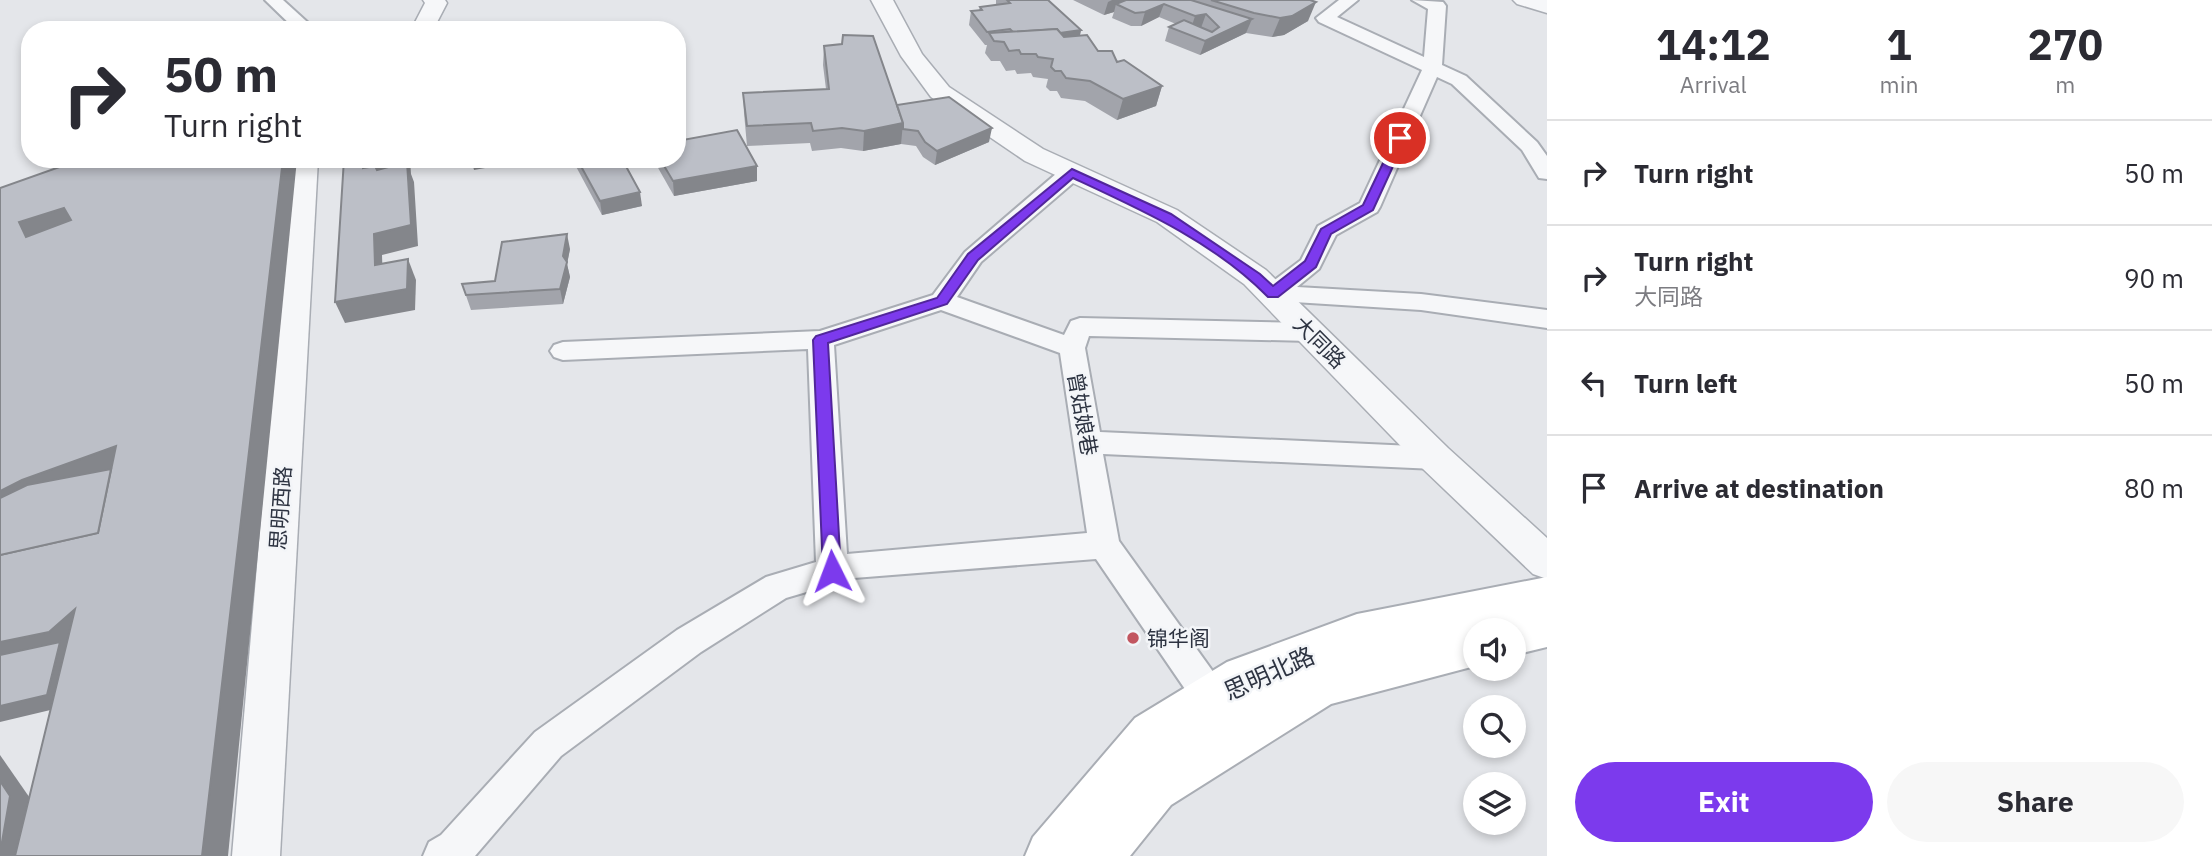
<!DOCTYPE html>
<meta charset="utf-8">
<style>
:root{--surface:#fff;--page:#f7f7f7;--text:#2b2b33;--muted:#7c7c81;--line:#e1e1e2;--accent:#7c3aed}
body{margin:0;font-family:"IBM Plex Sans","Noto Sans SC",sans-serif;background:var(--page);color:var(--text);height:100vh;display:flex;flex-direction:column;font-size:26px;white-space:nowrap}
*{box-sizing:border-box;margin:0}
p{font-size:23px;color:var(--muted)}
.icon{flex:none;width:38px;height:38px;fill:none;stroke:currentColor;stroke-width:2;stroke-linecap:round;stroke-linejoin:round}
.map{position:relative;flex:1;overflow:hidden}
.drawer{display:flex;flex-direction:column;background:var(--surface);width:665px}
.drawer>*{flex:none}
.hud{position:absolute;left:21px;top:21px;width:665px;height:147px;border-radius:28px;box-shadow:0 4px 10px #0003;background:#fff;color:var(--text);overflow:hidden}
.tools{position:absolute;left:1463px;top:618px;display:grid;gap:14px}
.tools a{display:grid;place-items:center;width:63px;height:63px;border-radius:50%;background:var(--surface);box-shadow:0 4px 10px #0003;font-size:35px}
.pin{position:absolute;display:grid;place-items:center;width:60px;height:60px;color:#fff;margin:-30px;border:4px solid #fff;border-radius:50%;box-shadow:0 2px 7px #0007}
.me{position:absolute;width:77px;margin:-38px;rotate:357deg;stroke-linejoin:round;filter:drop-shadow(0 0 5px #0008)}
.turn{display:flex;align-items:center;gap:24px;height:147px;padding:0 28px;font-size:32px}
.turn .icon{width:91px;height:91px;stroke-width:2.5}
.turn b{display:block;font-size:49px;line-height:60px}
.eta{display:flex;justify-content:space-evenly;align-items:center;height:119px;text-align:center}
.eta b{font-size:42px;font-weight:700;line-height:49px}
.action{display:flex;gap:14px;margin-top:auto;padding:14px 28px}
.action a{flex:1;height:80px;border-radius:42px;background:var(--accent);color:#fff;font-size:28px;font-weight:700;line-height:80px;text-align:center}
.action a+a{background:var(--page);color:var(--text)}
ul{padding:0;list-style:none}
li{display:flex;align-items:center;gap:21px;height:105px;padding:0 28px;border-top:2px solid var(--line)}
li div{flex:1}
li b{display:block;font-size:26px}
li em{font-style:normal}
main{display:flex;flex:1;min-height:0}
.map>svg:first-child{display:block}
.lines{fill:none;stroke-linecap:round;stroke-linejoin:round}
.minor-casing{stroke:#a9adb4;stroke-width:4}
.tertiary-casing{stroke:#a9adb4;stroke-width:3}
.secondary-casing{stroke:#a9adb4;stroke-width:4}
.minor{fill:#f6f7f9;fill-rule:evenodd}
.tertiary{fill:#f6f7f9;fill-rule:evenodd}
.secondary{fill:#fff;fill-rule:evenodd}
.wall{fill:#a2a4ab}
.shaded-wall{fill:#84868b}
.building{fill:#bcbfc7;stroke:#84868b;stroke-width:2;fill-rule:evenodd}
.route{fill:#7c3aed;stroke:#51269a;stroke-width:2}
.poi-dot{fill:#c25660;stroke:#f3f5f8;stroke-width:2.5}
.labels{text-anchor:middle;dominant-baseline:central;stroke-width:5;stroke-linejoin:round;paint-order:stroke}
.street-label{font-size:21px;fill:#2d3341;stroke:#f3f5f8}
.poi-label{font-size:21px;fill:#2d3341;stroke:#f3f5f8;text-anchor:start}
.near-street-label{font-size:24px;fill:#2d3341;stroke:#f3f5f8}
</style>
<main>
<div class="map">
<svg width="1547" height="856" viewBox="0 0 1547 856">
<rect width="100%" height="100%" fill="#e4e6ea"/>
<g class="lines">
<g class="minor-casing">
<g id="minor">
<path d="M265,0H283L316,30H296Z"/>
<path d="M1339,0H1358L1337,17L1424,57L1428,9L1412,0L1443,2L1446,6L1442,65L1466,76L1537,142L1547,156V179L1539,178L1522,150L1452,84L1437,77L1380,207L1377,212L1336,235L1319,269L1297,287L1421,294L1547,310V328L1421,310L1264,300L1261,294L1264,288L1301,260L1318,226L1360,203L1422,70L1319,22L1316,18Z"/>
<path d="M1072,166L1080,167L1083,172L1080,177L981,262L957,297L1064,335L1071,321L1080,318L1310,323L1319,326L1323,332L1319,338L1310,341L1089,336L1085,348L1100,432L1435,447L1445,450L1449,458L1445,466L1435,469L1103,454L1119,541L1224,687L1230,699L1224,711L1212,716L1200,711L1096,559L854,578L786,598L701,652L561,756L475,856H423L429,842L441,835L535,732L677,630L766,577L816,562L808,349L563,360L554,357L550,351L554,345L563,342L820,331L933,295L965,252L1064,167ZM941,310L1060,353L1087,533L847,554L834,345Z"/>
</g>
</g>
<g class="tertiary-casing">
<g id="tertiary">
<path d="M423,0H445L447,3L433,30H411L425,3Z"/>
<path d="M871,0H893L922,54L949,87L1043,149L1177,210L1266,270L1448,448L1547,538V579L1533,574L1422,468L1244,284L1157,222L1025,161L931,97L901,56Z"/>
<path d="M1513,0H1547V13L1517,4Z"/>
<path d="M292,159H318L280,856H232Z"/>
</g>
</g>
<g class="secondary-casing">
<path id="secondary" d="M1547,577V647L1514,655V630H1493L1495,627L1486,628L1491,630H1475V666L1331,704L1171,805L1130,856H1025L1033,837L1135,718L1227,662L1357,614Z"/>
</g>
<use href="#minor" class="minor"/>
<use href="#tertiary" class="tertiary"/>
<use href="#secondary" class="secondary"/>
</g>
<g class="wall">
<path d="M996,0H1048L1081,30L1080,36L1098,51L1162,86L1156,106L1117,120L1085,101L1061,98L1057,91H1050L1046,87L1048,79L1033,77L1031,73L1017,74L1015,70L1006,71L1000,61H991L985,53L987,45H985L969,25L971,11L979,10L980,7L996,5Z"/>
<path d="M1073,0H1310L1308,21L1284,35L1272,37L1246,33L1200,55L1165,41L1169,27L1176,24L1159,17L1141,26H1131L1112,18L1114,12L1104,15Z"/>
<path d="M824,46L897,105L989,142L935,165L923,157L916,146L901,144L863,151L841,148L812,151L810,143L747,146L744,113L743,93L826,89L823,65Z"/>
<path d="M572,159H622L642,206L602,215Z"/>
<path d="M653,159H677L757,181L674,196Z"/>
<path d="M570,249L567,264L570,277L563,304L471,310L462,284L495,281Z"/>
</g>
<g class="shaded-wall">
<path d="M1112,0H1127L1116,4L1114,12L1104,15L1108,2Z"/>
<path d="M1316,2L1308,21L1284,35L1272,37L1280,18Z"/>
<path d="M1164,4L1159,17L1141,26L1145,12Z"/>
<path d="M1206,14L1201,28L1191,29L1195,16Z"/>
<path d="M1252,19L1246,33L1200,55L1205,41Z"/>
<path d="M1081,30L1078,43L1043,36Z"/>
<path d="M1162,86L1156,106L1117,120L1123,99Z"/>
<path d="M903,123L901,144L863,151L864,131Z"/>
<path d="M992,128L989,142L935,165L937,151Z"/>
<path d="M283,159H297L228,856H202Z"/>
<path d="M376,159H410L411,174L414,182L418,246L382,255L383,286L375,265L374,234L363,168V161Z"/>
<path d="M438,159H469L471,163L441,168Z"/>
<path d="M471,159H534L474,170Z"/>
<path d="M757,166V181L674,196L673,181Z"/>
<path d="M640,192L642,206L602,215L600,201Z"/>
<path d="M64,208L81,233L26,237L19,222Z"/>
<path d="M567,234L570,249L567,264L570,277L563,304L560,289L563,256Z"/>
<path d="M408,259L416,280L415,310L345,323L335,302Z"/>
<path d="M116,446L136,471L0,528V491L22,480Z"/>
<path d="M75,609L63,707L0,722V642Z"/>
<path d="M0,755L41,814L35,856H0Z"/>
</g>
<g class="building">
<path d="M1007,0H1048L1081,30L1060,33L1057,29L1013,32L1010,29L987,32L971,11L982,10L980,7L1010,3Z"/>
<path d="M1126,0H1191L1252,19L1205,41L1169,27L1184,20L1212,32L1219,27L1206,14L1195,16L1164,4L1145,12L1135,13L1116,4Z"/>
<path d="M1211,0H1310L1316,2L1292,16L1280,18L1254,13Z"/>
<path d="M1057,29L1064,37L1087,35L1098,51H1112L1117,62L1124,60L1162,86L1123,99L1090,81L1066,78L1061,71H1055L1051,67L1053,59L1038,57L1036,54H1021L1019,50L1009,51L1004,42L994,41L989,33Z"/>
<path d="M843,35L873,36L903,123L864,131L842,128L813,131L811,123L747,126L743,93L829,89L824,46L842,44Z"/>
<path d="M949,97L992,128L937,151L925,142L918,131L903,129V123L897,105Z"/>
<path d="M737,130L757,166L673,181L660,159H677V141Z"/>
<path d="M82,159H283L202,856H15L75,609L49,632L0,642V555L98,533L116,446L22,480L0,491V188ZM64,208L71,220L26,237L19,222Z"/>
<path d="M344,159H376L363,161V168L375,166L377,170L407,162L411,225L374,234L375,265L408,259L407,289L335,302Z"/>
<path d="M577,159H622L640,192L600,201Z"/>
<path d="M567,234L563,256L567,262L560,289L466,295L462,284L495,281L502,242Z"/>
<path d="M111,469L98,533L0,555V498L27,485Z"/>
<path d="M60,642L47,695L0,706V655Z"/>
<path d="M0,781L10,796L2,842L0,844Z"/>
</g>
<path class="route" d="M1400,134L1406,138L1373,210L1331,234L1316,267L1278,297H1268C1214,242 1142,210 1073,178L978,260L947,304L828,343L841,571L838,577L832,579L826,577L823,571L813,340L816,336L937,298L968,254L1072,169L1171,214L1260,274L1273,286L1305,261L1321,229L1363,205L1395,138Z"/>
<circle class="poi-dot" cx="1133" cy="638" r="7"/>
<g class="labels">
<g class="street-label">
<text transform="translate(1320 342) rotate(45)">大同路</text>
<text transform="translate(1083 414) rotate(80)">曾姑娘巷</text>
<text transform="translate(280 508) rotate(-86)">思明西路</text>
</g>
<g class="poi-label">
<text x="1147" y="638">锦华阁</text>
</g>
<g class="near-street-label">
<text transform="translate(1269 673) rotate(-24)">思明北路</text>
</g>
</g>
</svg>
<div class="tools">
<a><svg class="icon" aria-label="sound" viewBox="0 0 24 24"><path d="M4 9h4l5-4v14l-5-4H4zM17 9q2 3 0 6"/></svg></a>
<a><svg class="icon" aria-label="search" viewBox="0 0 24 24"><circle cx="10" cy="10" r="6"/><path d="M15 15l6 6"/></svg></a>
<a><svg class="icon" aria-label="layers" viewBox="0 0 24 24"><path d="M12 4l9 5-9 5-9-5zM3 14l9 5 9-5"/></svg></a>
</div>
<div class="pin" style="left:1400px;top:138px;background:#d93025"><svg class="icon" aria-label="arrive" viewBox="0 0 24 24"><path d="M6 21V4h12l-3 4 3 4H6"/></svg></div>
<svg class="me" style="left:832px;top:571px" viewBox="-20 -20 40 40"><path d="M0-17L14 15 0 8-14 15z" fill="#7c3aed" stroke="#fff" stroke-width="4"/></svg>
<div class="hud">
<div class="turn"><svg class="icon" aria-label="right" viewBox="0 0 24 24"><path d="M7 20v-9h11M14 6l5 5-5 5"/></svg><div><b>50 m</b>Turn right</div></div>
</div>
</div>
<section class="drawer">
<div class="eta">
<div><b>14:12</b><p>Arrival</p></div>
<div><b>1</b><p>min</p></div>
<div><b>270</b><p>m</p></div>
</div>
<ul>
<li><svg class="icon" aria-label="right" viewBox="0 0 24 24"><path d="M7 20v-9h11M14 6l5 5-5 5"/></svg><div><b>Turn right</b></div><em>50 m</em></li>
<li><svg class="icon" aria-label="right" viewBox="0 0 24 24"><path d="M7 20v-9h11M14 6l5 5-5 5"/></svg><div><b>Turn right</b><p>大同路</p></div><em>90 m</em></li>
<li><svg class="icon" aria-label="left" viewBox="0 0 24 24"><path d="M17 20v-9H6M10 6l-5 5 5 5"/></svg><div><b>Turn left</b></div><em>50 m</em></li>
<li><svg class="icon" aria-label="arrive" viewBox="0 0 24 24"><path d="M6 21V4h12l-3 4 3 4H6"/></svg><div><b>Arrive at destination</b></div><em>80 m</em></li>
</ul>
<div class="action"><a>Exit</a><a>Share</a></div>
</section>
</main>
